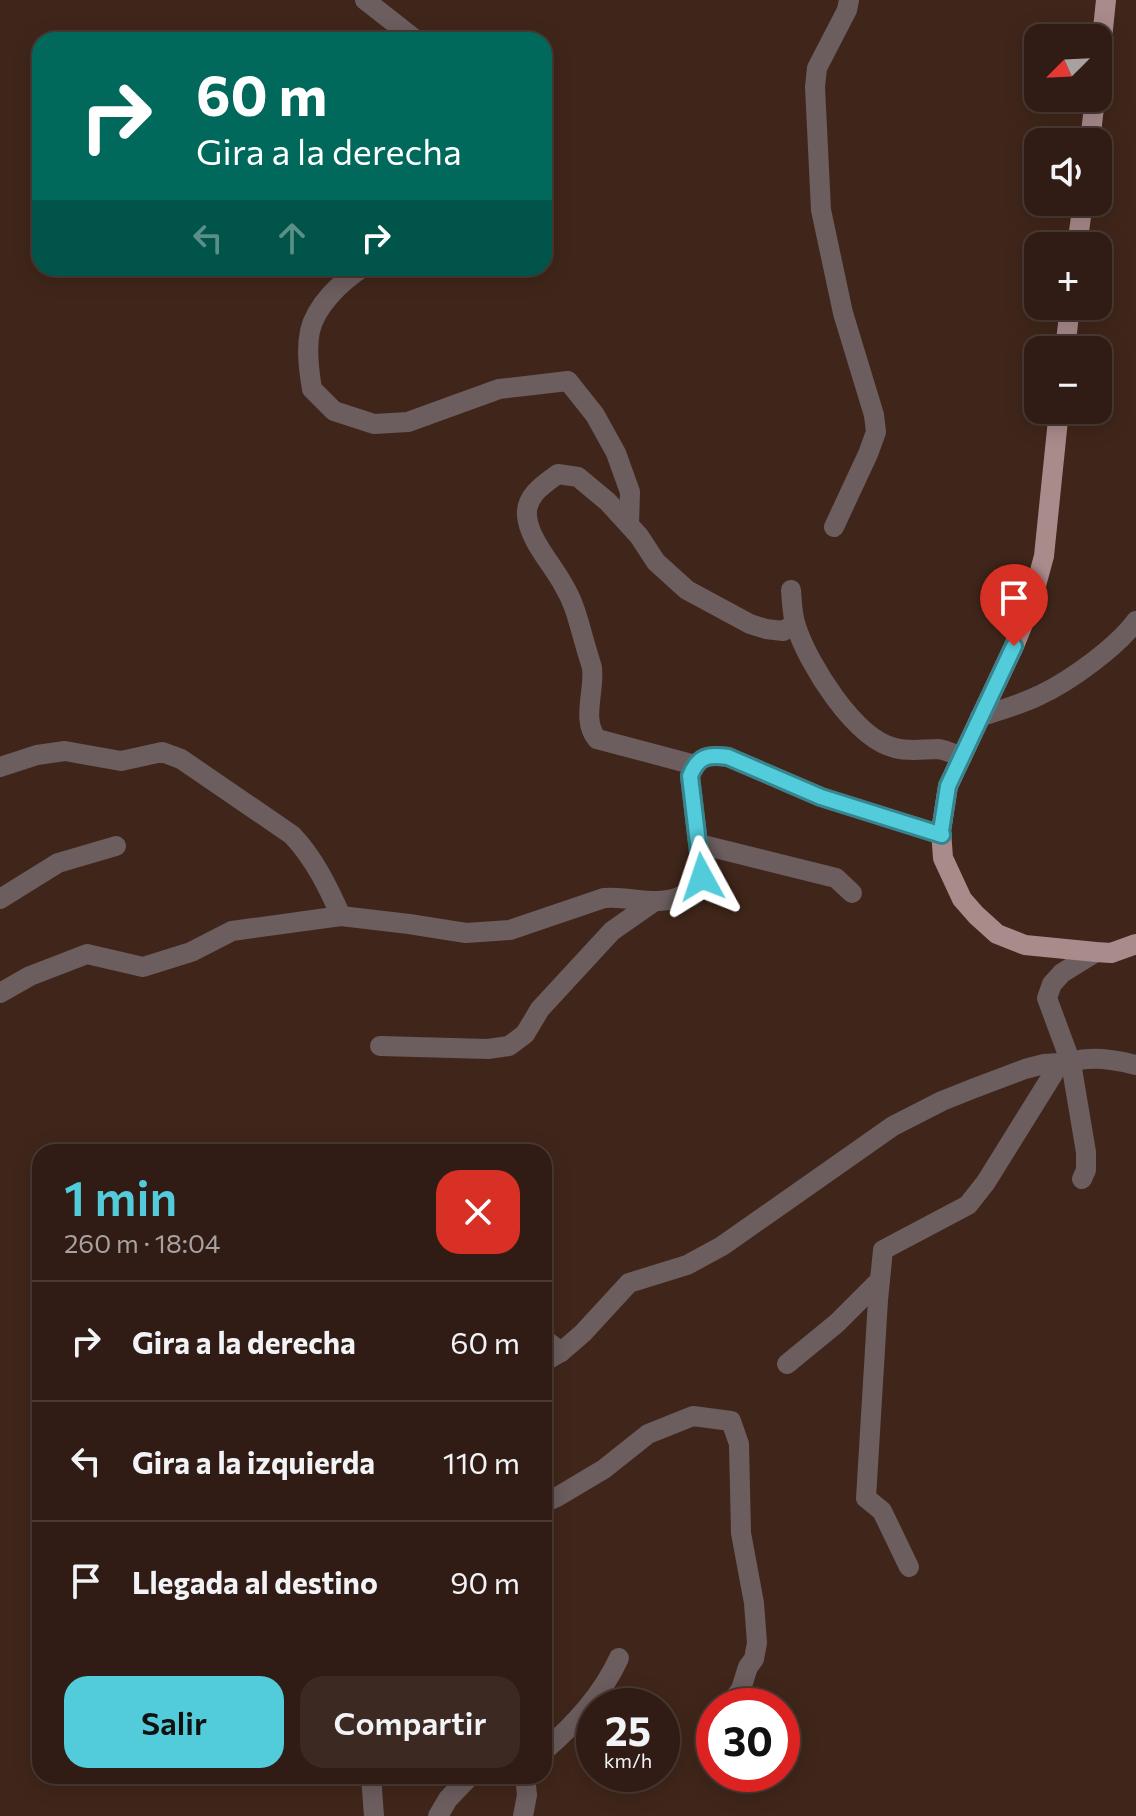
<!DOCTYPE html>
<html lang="es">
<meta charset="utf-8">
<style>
:root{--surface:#301c14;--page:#3c2922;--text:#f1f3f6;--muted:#a8a1a0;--line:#4b3a34;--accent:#52cbda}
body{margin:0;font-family:Commissioner,sans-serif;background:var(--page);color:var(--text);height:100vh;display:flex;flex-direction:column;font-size:30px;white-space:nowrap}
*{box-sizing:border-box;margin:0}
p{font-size:26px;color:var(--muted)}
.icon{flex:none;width:44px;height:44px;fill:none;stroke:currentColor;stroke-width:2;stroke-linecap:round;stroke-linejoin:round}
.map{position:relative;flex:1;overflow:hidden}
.drawer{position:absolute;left:32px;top:1144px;width:520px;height:640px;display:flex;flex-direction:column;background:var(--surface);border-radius:24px;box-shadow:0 4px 20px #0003,0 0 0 2px var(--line)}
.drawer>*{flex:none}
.top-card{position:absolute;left:32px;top:32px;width:520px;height:244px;border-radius:24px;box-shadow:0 4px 20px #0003,0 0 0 2px var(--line);background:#00695c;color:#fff;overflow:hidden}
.needle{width:52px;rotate:246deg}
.tools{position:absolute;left:1024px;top:24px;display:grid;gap:16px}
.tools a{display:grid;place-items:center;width:88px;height:88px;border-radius:16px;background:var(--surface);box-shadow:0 4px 20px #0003,0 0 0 2px var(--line);font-size:40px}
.speed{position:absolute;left:576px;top:1688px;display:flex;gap:16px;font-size:40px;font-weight:700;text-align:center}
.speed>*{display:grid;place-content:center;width:104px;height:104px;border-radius:50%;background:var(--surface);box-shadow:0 4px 20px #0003,0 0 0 2px var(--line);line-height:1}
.speed small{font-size:20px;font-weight:400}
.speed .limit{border:12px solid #d22;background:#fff;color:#111}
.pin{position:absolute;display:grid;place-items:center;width:68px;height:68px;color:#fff;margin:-82px -34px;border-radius:50% 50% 50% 0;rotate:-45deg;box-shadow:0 0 8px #0007}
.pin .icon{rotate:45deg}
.me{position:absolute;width:88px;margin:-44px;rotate:355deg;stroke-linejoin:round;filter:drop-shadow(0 0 6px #0008)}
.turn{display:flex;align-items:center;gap:28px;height:168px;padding:0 32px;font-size:36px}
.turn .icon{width:104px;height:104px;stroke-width:2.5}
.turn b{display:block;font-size:56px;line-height:68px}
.lanes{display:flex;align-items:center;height:76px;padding:0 32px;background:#0003;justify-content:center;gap:40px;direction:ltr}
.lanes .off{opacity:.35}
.round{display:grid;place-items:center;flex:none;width:84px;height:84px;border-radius:24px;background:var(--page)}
.head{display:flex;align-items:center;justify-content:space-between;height:136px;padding:0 32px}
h1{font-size:48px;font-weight:600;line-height:60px;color:var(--accent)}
.cta{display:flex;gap:16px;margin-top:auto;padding:16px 32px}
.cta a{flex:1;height:92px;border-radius:24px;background:var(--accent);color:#111;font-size:32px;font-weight:600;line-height:92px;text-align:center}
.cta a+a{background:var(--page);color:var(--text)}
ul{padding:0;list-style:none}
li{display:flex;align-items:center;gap:24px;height:120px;padding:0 32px;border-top:2px solid var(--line)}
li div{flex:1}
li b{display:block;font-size:30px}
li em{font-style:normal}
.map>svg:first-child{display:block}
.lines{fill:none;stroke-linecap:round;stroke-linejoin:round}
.minor{stroke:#6c5d5e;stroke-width:20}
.major{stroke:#aa8b8c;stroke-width:20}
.route-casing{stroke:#35848e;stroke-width:20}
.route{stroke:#52cbda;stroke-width:14}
</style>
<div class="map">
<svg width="1136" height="1816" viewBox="0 0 1136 1816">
<rect width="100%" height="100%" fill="#40261a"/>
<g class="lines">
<g class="minor">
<path d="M365,0L416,40"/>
<path d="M362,268C341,282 316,305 310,331C306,350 309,371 312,389L334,411L374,424L408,422L499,389L568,381L595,415L616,453L630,492L629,524"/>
<path d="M834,527L868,454L876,432L874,415L843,313L821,210L815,87L817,68L847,10L849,0"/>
<path d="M791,590C792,602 792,615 796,626C808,664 855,739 895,748C910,752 924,749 938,749C946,750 954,754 962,757"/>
<path d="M980,717C1000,710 1022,704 1040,695C1070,681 1117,647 1136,621"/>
<path d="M695,765L597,739C581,720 595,691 592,668C590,660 587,652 585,644C579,624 575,604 564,586C553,565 529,540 527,516C525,496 544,484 558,474L578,477L608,502L639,536L656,562L687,590L750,624L766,629L783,631L795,624"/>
<path d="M0,767L37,755L65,751L121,761L162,752L181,759L292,835C314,858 328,887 341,916"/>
<path d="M699,844L836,878L852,893"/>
<path d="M0,899L58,863L116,846"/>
<path d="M0,993L30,976L87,954L143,967L191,952L232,931L341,916L409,924L466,933L510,930L604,898C632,895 662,910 688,892C693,888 698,882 702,877L690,776C698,756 708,754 728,757L821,797L942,835"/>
<path d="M380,1046L488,1049L509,1046L525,1034L540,1009L612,931L652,903"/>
<path d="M1082,1179L1086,1170V1152L1071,1063L1047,998L1052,984L1062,973L1096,952"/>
<path d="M544,1339L561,1352"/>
<path d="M544,1362L561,1352L583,1333L629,1283L687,1265L722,1246L893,1126L942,1101L972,1089L1025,1069L1044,1064L1060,1063"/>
<path d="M787,1364L837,1323L880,1280"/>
<path d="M544,1503L557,1497L604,1469L648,1434L693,1416L731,1421L739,1444L741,1533L754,1603L757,1643L754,1659L748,1667L741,1689L736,1696"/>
<path d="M909,1567L882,1511L866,1498L878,1300L883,1250L968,1205L986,1182L1060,1063C1070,1063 1079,1059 1088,1059C1104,1058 1120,1061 1136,1065"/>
<path d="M544,1751C575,1724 602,1695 619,1658"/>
<path d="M371,1776L374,1816"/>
<path d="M438,1816L448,1799L470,1776"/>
<path d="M523,1816L527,1795L525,1776"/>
</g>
<g class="major">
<path d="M1098,77L1106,0"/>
<path d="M1090,142L1095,98"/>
<path d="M1077,246L1083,202"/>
<path d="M1065,350L1070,306"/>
<path d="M1059,410L1044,556L1031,604L1014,646L948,786L941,831L943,858L962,899L976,915L997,934L1025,945L1096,952L1111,953L1136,944"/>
</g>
</g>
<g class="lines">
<g class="route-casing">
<path id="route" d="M702,877L690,776C698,756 708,754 728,757L821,797L942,835L941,831L948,786L1014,646"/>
</g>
<use href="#route" class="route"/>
</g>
</svg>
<div class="tools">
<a><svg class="needle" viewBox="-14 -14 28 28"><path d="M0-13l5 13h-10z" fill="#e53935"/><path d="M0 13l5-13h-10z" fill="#a8a1a0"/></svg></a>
<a><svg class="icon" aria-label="sound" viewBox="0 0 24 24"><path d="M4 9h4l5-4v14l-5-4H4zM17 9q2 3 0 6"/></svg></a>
<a>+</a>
<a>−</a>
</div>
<div class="speed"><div>25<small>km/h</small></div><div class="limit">30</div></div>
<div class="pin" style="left:1014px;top:646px;background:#d93025"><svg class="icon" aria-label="arrive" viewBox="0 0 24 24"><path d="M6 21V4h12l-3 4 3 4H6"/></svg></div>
<svg class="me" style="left:702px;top:877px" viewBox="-20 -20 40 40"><path d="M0-17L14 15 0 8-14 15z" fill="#52cbda" stroke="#fff" stroke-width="4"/></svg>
<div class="top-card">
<div class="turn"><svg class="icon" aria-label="right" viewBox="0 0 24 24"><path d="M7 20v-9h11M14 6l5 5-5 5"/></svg><div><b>60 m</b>Gira a la derecha</div></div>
<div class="lanes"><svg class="icon off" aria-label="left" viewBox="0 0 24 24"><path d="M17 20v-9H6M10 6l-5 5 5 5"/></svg><svg class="icon off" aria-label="ahead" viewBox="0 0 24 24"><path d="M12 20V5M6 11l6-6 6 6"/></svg><svg class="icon" aria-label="right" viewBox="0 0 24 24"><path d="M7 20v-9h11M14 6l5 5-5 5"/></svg></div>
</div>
<section class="drawer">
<div class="head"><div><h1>1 min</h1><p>260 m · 18:04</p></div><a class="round" style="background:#d93025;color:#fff"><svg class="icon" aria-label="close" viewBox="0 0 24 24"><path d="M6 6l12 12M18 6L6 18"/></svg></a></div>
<ul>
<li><svg class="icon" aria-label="right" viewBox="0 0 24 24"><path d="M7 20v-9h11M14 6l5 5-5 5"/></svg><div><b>Gira a la derecha</b></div><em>60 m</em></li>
<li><svg class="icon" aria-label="left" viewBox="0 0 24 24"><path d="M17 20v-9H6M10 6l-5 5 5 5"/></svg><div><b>Gira a la izquierda</b></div><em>110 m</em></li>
<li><svg class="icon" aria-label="arrive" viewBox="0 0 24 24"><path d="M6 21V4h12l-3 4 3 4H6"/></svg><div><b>Llegada al destino</b></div><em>90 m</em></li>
</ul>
<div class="cta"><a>Salir</a><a>Compartir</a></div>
</section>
</div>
